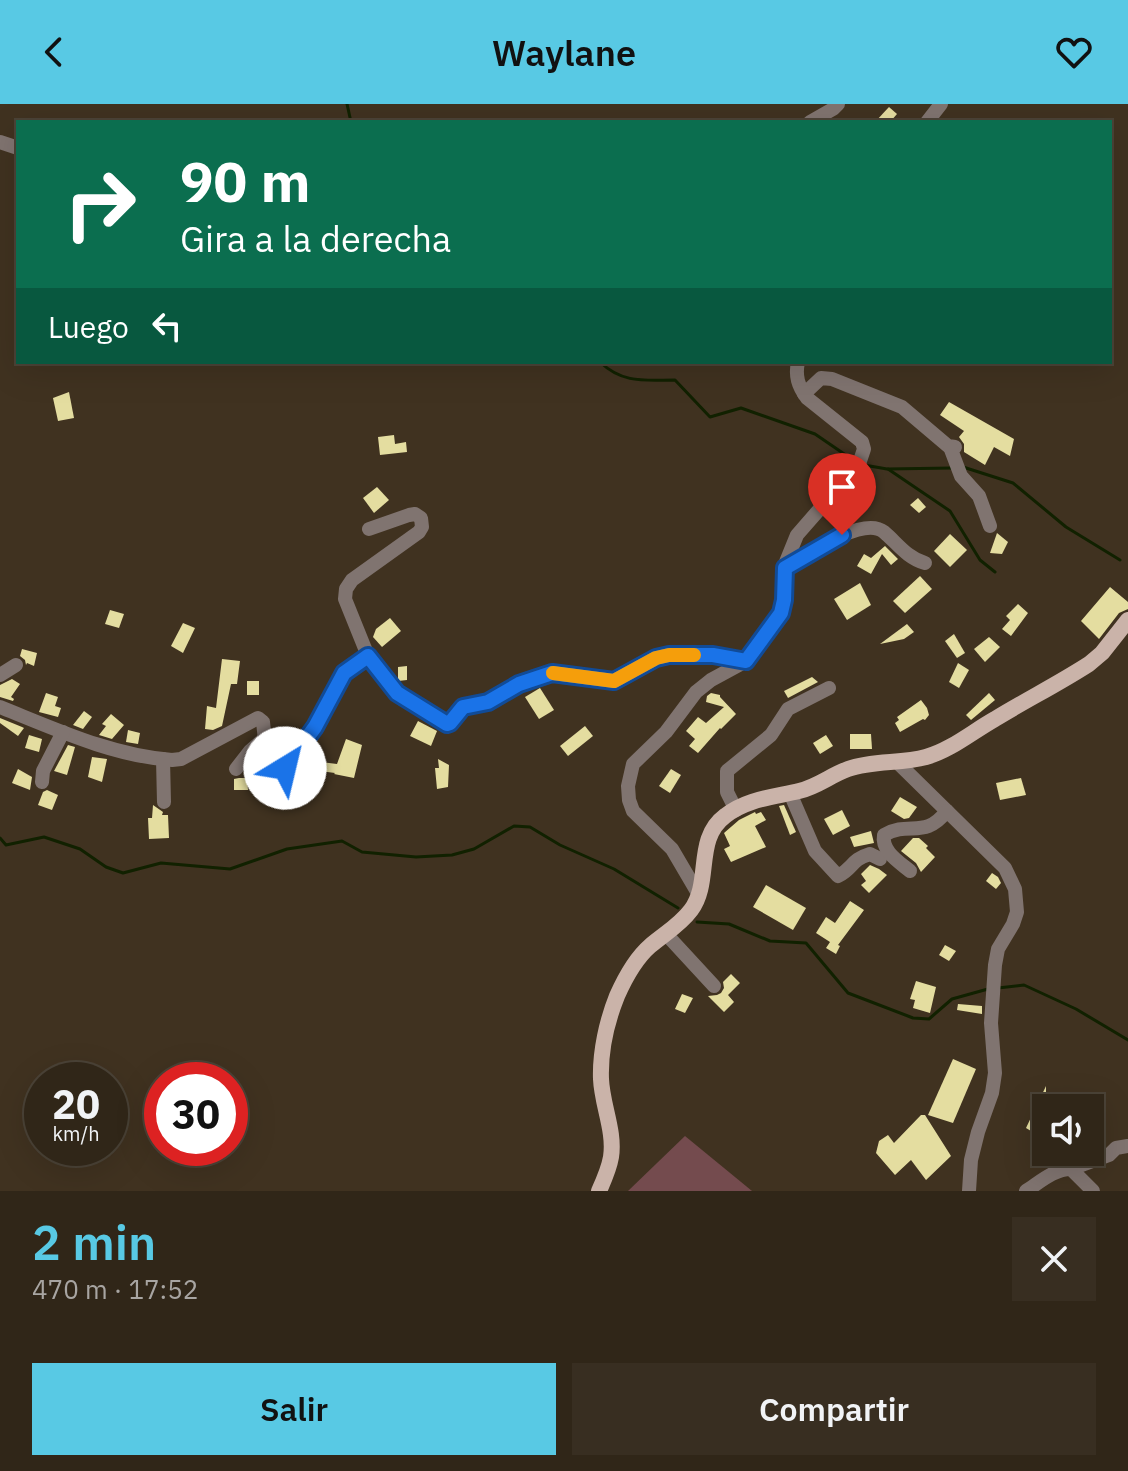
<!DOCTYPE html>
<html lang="es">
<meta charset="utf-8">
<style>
:root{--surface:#302618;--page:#382e21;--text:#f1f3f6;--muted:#a8a5a2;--line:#4b4337;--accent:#58c9e4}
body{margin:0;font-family:"IBM Plex Sans",sans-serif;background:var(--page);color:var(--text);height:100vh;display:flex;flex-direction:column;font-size:30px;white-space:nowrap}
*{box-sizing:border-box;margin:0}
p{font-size:26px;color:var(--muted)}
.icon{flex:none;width:44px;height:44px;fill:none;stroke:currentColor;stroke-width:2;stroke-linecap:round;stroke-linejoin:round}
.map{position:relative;height:1087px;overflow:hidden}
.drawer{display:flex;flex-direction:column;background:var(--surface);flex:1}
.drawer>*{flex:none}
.banner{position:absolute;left:16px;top:16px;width:1096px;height:244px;border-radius:0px;box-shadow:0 8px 32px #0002,0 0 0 2px var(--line);background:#0b6e4f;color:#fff;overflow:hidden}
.fabs{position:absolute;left:1032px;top:990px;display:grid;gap:16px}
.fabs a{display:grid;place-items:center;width:72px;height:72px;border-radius:0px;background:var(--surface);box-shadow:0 8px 32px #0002,0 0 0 2px var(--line);font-size:40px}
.speed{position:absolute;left:24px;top:958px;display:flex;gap:16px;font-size:40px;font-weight:700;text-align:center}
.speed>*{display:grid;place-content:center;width:104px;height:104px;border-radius:50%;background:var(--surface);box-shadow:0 8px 32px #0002,0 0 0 2px var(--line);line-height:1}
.speed small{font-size:20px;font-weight:400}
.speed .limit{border:12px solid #d22;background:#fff;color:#111}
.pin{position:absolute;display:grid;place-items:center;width:68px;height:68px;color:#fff;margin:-82px -34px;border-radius:50% 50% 50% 0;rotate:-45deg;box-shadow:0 0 8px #0007}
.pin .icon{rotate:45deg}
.me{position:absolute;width:88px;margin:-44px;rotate:36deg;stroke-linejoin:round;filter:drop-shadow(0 0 6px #0008)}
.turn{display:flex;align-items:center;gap:28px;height:168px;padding:0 32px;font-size:36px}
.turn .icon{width:104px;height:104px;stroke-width:2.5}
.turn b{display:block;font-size:56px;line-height:68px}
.then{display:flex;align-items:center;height:76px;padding:0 32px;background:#0003;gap:16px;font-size:30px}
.round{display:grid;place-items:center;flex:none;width:84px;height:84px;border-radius:0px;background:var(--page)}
.headline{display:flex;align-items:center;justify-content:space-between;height:136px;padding:0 32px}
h1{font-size:48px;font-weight:600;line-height:60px;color:var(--accent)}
.primary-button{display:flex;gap:16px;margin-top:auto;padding:16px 32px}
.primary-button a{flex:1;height:92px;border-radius:0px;background:var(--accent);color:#111;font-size:32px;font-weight:600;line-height:92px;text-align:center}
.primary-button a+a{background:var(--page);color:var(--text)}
header{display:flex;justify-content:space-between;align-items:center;height:104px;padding:0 32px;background:var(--accent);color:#111;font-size:36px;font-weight:600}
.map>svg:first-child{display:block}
.green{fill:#744b4e}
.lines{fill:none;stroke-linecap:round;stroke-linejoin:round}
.stream{stroke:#112100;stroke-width:3}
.building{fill:#e4dda0}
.minor{stroke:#807470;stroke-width:14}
.major{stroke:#cab3a9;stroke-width:16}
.route-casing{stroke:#114b97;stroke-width:20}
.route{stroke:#1a73e8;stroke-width:14}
.slow{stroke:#f59e0b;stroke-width:14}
</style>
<header><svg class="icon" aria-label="back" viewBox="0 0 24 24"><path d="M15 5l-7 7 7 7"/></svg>Waylane<svg class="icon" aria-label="heart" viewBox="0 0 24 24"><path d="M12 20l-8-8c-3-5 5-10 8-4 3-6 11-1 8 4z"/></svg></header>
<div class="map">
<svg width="1128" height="1087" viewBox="0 0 1128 1087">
<rect width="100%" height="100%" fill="#403220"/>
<path class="green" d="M685,1032L752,1087H628Z"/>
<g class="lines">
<g class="stream">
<path d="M347,0L351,18"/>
<path d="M600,258C623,280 645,276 675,276L710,313L741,304L815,330L853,356"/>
<path d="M864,361L887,365L952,364"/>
<path d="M963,363L1013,379L1066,423L1120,456"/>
<path d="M888,365L950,407L980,456L995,468"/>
<path d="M0,734L6,741L44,733L80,745L106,763L123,769L161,759L230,765L287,745L342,737L362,748L416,753L452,751L474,745L514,722L530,723L560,741L614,765L678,804"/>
<path d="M697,818L729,820L770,837L806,839L848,889L913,914L929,915L952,895L988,885"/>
<path d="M998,884L1024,881L1076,905L1128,936"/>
</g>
</g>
<g class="building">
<path d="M889,3L897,10L890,18H875Z"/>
<path d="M69,288L74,314L58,317L53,294Z"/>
<path d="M949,298L1014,335L1010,352L994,343L985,361L964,348V340L959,333L964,327L940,311Z"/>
<path d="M394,331L395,340L406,338L407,348L380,351L378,333Z"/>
<path d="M377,383L389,396L374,409L363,394Z"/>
<path d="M918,394L926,403L919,409L910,401Z"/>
<path d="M997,429L1008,438L1002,450L990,449Z"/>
<path d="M950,430L967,446L950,463L934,447Z"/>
<path d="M885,442L898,455L891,461L882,450L871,470L857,462L864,450L871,454Z"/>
<path d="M920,472L932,485L905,509L893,497Z"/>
<path d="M860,479L871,501L847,516L834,495Z"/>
<path d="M1110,483L1128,498V505L1119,509L1099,535L1081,517Z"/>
<path d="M1018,500L1028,509L1011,532L1002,525L1010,516L1006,512Z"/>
<path d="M110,506L124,510L119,524L105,520Z"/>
<path d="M390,514L401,527L382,543L373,533L376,525Z"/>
<path d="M183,519L195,524L183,549L171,542Z"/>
<path d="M907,520L914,528L904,535L880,540Z"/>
<path d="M954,530L965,549L957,554L945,537Z"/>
<path d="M989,533L1000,543L985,558L974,545Z"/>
<path d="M22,545L37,549L34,562L27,559L26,561L25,556L20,552Z"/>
<path d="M222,555L240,557L237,580H231L222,622L213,626L205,625L207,602L216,604Z"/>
<path d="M958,559L969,566L959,584L949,578Z"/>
<path d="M407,562V576L398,577V563Z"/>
<path d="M812,573L818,578L788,594L784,587Z"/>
<path d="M12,575L20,580L11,593L14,595L13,597L0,593V581Z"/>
<rect x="247" y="577" width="12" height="14"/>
<path d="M540,584L554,606L539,615L525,593Z"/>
<path d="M46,589L58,593L55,602L61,604L58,613L39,608Z"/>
<path d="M711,589L720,591V593L736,610L721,625L720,624L698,649L689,642L695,635L686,627L698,613L706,619L724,603L706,598L707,592Z"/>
<path d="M989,589L995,596L971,616L966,611Z"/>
<path d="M921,596L927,604L929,611L925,616L923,615L900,628L895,619L899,616L897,613Z"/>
<path d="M84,607L92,613L83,625L73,621Z"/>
<path d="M111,610L124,621L112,635L99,631L106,622L102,620Z"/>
<path d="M0,614L22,623L24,624L18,632L0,619Z"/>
<path d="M418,617L437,627L431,642L410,632Z"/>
<path d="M585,622L593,632L568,652L560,642Z"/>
<path d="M128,626L140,629L138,640L126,638Z"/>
<path d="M850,630H871L872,645H850Z"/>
<path d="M29,631L42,635L39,648L25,644Z"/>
<path d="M826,631L833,642L820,650L813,639Z"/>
<path d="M346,635L362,641L354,674L334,670L335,669L320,667L321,658L337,660Z"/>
<path d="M68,641L75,643L67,671L54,667Z"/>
<path d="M92,653L107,655L102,678L88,673Z"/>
<path d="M438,655L449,661L448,683L437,685L435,664H439Z"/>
<path d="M18,665L32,673L30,686L12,679Z"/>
<path d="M671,665L681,671L670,689L659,682Z"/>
<path d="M239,674H247L248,686H234V675Z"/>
<path d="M1021,674L1026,691L1000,696L996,679Z"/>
<path d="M47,686L58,691L52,706L38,701L43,688Z"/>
<path d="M900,693L917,703L909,714L904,715L891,707Z"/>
<path d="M153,701L163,708L162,711H168L169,734L149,735L148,714H152Z"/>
<path d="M784,701L796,728L790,731L779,702Z"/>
<path d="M842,706L850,722L833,731L824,715Z"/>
<path d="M755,708L756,710L761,708L766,716L755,722L766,743L731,758L724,745L730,742L724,729L739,716Z"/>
<path d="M871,727L874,739L854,743L850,733Z"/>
<path d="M913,734H919L928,742L926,744L935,753L921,768L916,759L901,747Z"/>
<path d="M870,761L879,765L887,771L869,789L861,781L866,777L861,770Z"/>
<path d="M992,769L998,773L1001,779L996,785L986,777Z"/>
<path d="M766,781L806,804L793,826L753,803Z"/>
<path d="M850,797L864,806L838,841L840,842L836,850L826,844L830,838L816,829L826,813L835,819Z"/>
<path d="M945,841L956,847L949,857L939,851Z"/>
<path d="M731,870L740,879L728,891L734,898L724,908L708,892L717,891L721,889L724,884L723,878Z"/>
<path d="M916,877L936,883L930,909L913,904L915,896L910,895Z"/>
<path d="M682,890L693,894L685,909L675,905Z"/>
<path d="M958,900L982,902V910L957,906Z"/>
<path d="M953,955L976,965L953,1019L928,1011Z"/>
<path d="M1046,982V988L1069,1004H1046V1036L1026,1024Z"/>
<path d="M921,1011H925L951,1052L926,1076L911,1056L895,1071L876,1049L879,1037L888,1031L894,1039Z"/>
<path d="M1090,1014L1105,1021L1090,1047Z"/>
</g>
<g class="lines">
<g class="minor">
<path d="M810,18L833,5L838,0"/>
<path d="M927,18L941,0"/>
<path d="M0,38L18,44"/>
<path d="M804,290L821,274L832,275L902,303L948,342L955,343"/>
<path d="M950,343L961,372L979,392L990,422"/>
<path d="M369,425L409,411L415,410L421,414L422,423L419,428L352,476L346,485L345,495L368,552L392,585L446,619H450L463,603L488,598L519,580L552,569L614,577L656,554L669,551H713L746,557"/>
<path d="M785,464C805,452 863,411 884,428C897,439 907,454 925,459"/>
<path d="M0,571L16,561"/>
<path d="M0,603C55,625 113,652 172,656L181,655L258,614L263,618L266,645L276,665L282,666L289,661L315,623L344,569L368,552"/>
<path d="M163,655L164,698"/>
<path d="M897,658L1005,764L1015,785L1017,808L1013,820L998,845L995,861L991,919L995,969L992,989L978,1028L971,1056L969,1087"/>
<path d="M236,665L250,647L265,634"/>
<path d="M42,678L43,667L63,628"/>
<path d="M790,689L815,747L838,772C854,764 850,756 870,750L880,755"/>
<path d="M736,706L727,688V667L771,631L788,605L829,584"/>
<path d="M910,767C899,758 881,747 884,731C910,716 924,736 947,707"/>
<path d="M699,791L672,745L633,707L629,696L628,682L633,660L666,628L696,588L711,576L746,557L781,509L784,496L786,458L797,431L859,360L864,345L862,338L807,294C798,282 795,272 798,258"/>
<path d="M666,830L714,882"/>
<path d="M1071,1065L1109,1051L1116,1044L1128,1042"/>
<path d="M1026,1087C1040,1078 1054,1065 1071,1065L1093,1087"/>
</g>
<path class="major" d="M599,1087C604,1076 609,1065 611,1053C615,1027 602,1001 601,975C600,948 607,917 617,892C625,874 635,855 650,842C664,830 680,821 691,806C712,778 694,735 725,712C746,695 774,693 799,687C817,683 831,671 848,665C873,656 901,660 926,653C951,646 972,628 995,615C1026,596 1058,580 1089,560L1102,549L1128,516"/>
</g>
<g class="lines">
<g class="route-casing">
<path id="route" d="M285,664L315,623L344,569L368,552L397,589L447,620L450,619L463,603L488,598L519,580L552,569L614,577L656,554L669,551H713L746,557L781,509L784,496L785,464L842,431"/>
</g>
<use href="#route" class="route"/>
<path class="slow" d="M553,569L614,577L656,554L669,551H694"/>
</g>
</svg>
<div class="fabs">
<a><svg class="icon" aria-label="sound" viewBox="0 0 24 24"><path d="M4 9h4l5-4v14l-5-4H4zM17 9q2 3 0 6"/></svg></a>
</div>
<div class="speed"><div>20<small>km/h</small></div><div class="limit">30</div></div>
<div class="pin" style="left:842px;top:431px;background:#d93025"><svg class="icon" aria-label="arrive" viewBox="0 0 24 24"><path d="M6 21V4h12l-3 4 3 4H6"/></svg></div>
<svg class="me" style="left:285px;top:664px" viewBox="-20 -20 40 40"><circle r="19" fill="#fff"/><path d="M0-13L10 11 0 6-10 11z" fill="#1a73e8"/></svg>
<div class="banner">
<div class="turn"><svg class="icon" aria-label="right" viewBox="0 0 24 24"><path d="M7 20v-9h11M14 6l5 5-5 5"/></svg><div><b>90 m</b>Gira a la derecha</div></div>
<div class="then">Luego<svg class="icon" aria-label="left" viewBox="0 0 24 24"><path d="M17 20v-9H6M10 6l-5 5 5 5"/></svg></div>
</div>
</div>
<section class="drawer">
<div class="headline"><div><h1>2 min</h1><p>470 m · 17:52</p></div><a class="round"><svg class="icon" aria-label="close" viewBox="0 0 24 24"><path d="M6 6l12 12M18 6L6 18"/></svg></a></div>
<div class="primary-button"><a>Salir</a><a>Compartir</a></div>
</section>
